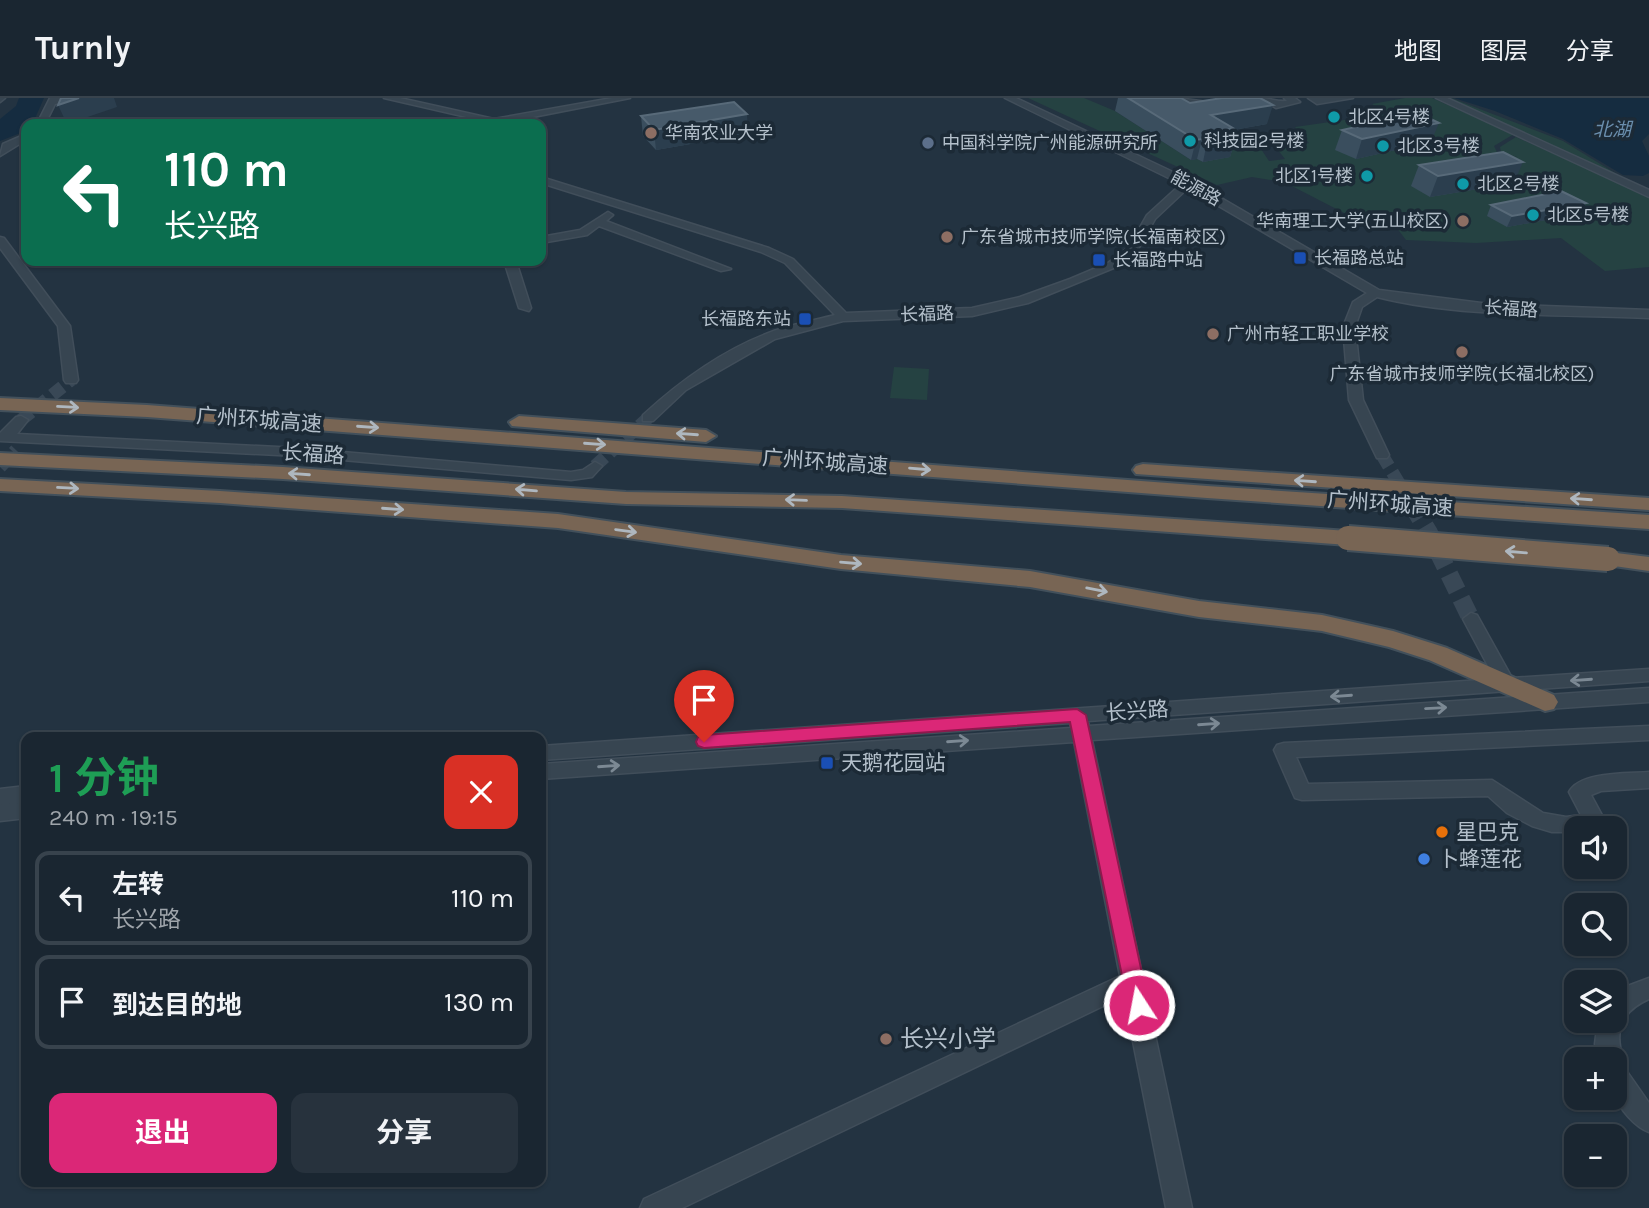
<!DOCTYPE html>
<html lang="zh">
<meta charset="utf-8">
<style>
:root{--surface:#1a2631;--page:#27323d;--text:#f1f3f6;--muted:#9fa5ab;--line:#38434d;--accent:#db2777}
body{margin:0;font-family:Karla,"Noto Sans SC",sans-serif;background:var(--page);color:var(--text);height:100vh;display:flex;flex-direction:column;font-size:26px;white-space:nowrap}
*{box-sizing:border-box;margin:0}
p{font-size:23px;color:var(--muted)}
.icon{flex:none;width:38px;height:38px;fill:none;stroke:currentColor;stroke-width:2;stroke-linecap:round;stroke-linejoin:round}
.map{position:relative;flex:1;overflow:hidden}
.panel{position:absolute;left:21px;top:634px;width:525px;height:455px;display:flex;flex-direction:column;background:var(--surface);border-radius:14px;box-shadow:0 2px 5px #0004,0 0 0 2px var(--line)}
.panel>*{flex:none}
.guide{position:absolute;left:21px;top:21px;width:525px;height:147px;border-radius:14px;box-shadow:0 2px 5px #0004,0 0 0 2px var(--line);background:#0b6e4f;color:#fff;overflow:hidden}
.tools{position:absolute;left:1564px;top:718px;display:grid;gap:14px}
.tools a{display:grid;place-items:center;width:63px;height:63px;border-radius:14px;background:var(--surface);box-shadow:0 2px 5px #0004,0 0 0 2px var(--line);font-size:35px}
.pin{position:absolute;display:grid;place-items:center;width:60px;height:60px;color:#fff;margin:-72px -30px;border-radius:50% 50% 50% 0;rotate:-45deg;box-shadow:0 0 7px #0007}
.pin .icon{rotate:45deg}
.me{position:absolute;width:77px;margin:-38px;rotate:349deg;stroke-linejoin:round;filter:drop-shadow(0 0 5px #0008)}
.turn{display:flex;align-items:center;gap:24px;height:147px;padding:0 28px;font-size:32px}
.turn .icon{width:91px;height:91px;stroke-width:2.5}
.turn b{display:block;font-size:49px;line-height:60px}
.round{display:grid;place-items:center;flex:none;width:74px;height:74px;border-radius:14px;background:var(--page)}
.head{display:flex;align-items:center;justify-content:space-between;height:119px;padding:0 28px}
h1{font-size:42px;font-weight:700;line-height:52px;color:#1e9e55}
.cta{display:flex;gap:14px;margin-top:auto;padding:14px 28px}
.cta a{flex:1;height:80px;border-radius:14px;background:var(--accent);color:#fff;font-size:28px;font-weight:700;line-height:80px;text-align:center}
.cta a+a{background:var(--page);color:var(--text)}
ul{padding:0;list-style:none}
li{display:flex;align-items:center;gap:21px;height:94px;margin:0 14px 10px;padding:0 14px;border:4px solid var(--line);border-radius:14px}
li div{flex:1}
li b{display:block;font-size:26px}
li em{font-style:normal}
header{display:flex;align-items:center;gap:42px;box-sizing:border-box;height:98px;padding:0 35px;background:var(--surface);border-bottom:2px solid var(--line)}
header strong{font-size:33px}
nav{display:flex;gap:38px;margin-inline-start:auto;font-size:24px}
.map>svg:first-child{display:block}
.green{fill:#254242}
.water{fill:#152c40}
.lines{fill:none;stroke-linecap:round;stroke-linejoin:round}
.minor-tunnel-far1{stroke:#394856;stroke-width:13;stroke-dasharray:13 7;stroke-linecap:butt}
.minor-tunnel{stroke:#394856;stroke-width:18;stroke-dasharray:18 9;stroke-linecap:butt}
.minor-casing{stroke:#414e5a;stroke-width:3}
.highway-casing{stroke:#42505b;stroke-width:4}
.minor{fill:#374551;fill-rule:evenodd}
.highway{fill:#786554;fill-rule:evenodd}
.highway-bridge-casing{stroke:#42505b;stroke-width:28;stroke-linecap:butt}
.highway-bridge{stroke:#786554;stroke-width:24}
.wall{fill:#3a4e5e}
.shaded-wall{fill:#2b3e4e}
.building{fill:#475a6a;stroke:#586a79;stroke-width:2}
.oneway{stroke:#aeb7bf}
.oneway2{stroke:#7c8994}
.route{fill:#db2777;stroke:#8e194d;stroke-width:2}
.culture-dot{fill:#0f9aa8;stroke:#1c2a36;stroke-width:2.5}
.education-dot{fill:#8d6e63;stroke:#1c2a36;stroke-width:2.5}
.service-dot{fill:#5c6f8a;stroke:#1c2a36;stroke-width:2.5}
.transit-dot{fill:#1a4fb4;stroke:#1c2a36;stroke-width:2.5}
.food-dot{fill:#e8710a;stroke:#1c2a36;stroke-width:2.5}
.shop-dot{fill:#3f7fe0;stroke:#1c2a36;stroke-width:2.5}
.labels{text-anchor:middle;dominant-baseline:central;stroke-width:7;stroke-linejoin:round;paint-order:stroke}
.far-poi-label{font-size:18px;fill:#b4c0cb;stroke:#1c2a36;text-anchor:start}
.far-street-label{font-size:18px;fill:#b4c0cb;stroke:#1c2a36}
.far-water-label{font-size:19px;font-style:italic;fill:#6a8ead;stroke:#1c2a36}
.street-label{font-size:21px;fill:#b4c0cb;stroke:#1c2a36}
.poi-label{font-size:21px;fill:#b4c0cb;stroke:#1c2a36;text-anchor:start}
.near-poi-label{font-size:24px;fill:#b4c0cb;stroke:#1c2a36;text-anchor:start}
</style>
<header>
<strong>Turnly</strong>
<nav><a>地图</a><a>图层</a><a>分享</a></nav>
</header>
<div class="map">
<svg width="1649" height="1110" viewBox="0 0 1649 1110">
<rect width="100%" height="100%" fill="#233341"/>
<g class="green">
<path d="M1028,0H1084L1115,13L1191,62L1197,61L1203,64L1219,52L1257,45L1269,63L1285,61L1278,52L1309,45L1295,29L1386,16L1372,6L1405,0H1432L1514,36L1494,48L1497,54L1517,59L1501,54L1500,49L1516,39L1583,69L1443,0H1451L1563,43L1649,96V169L1605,173L1561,140L1476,145L1406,142L1396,129L1426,128L1352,119L1284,84L1252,79L1217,87Z"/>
<path d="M894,269L929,271L927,302L890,300Z"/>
</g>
<g class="water">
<path d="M19,0H44L33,25L26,26L23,34L0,43V21L16,8Z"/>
<path d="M1454,0H1649V36L1642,43L1649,58V75L1643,78L1623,77L1563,41L1495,13Z"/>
</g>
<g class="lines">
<g class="minor-tunnel-far1">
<path d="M21,322L71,282"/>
<path d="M1382,357L1412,407"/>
<path d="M595,368L648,320"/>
<path d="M0,369L16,352"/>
</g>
<path class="minor-tunnel" d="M1411,405L1429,435L1471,521"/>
<g class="minor-casing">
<g id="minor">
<path d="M0,0H5L0,4Z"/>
<path d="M50,0H91L55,6L45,26H37Z"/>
<path d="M384,0H400L494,21L612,0H630L497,26Z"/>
<path d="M1005,0H1016L1192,83L1379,192L1489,206L1649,212V220C1564,216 1459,220 1377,199L1362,209L1355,229L1363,302L1389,357L1387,360H1377L1349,302L1343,229L1353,204L1367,195L1188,90L1155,121L1137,153L1116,169L1028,205L972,218L843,223L775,241L686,292L653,323H643V317C679,284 720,254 766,236C787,227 812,223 835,217L785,165L761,154L541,85V79L769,150L793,161L846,215L972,210L1020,199L1070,181L1108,165L1129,149L1147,117L1181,86Z"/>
<path d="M1140,0H1177L1223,6L1219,9L1144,3Z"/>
<path d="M1259,0C1269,0 1276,4 1287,3L1284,0H1295L1300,4L1276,10Z"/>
<path d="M1308,0H1353L1317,6Z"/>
<path d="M1436,0H1447L1649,92V99Z"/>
<path d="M26,36V42L0,58L3,46Z"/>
<path d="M608,114L613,117L606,123L731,171L721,173L599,128L587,137L541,145V139L580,132Z"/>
<path d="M0,139L4,140L70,228L78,282L76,285H66L64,282L58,228L0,150Z"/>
<path d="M508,163H519L517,166L531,210L529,213L519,210L505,166Z"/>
<path d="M21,318L28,322L17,336L297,350L571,374L583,372L595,364L602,368L592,379L571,382L297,358L0,343V335L16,319Z"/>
<path d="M1471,515L1477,517L1512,580L1649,571V583L1088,623L1089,628L1649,590V604L1092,642L1192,1110H1166L1124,898L682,1110H640L644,1101L1120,878L1074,644L541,681V666L1071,630L1070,625L541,662V648L1495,581L1463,521Z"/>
<path d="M1649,628V642L1296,659L1308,686L1492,682L1543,715L1566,719L1581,717L1569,694C1580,673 1628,676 1649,674V690L1601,693L1591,697L1604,721L1601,727L1577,730V734H1552L1532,728L1507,715L1488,698L1302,702L1295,700L1274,652L1277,647L1284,645Z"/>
<path d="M26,688V704L1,707L26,704V720L0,723V691Z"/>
<path d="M1649,880V901C1628,910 1616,924 1620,948C1621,955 1623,958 1621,965L1649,1005V1034C1635,1029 1619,1011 1615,996C1613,986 1615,971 1615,961H1599L1595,946L1598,922H1615L1617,892Z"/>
</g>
</g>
<g class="highway-casing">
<g id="highway">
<path d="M0,300L147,307L1207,388L1649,417V431L1207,400L147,319L0,312Z"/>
<path d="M519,318L706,332L716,338L706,344L512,328L509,324Z"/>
<path d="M0,355L283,369L626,394L842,398L1348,433L1356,435L1359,440L1356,445L1348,447L842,410L626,406L283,381L0,367Z"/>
<path d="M1143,366L1649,400V412L1136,376L1133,372L1136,368Z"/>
<path d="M0,381L220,393L558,416L841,457L1030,473L1199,503L1322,517L1393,533L1447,550L1554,597L1558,604L1554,611L1545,613L1429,562L1389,549L1322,533L1199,519L1030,489L841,471L558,430L220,405L0,393Z"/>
<path d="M1608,454L1649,459V473L1600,466L1597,461L1600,456Z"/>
</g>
</g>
<use href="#minor" class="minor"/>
<use href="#highway" class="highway"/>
<g class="highway-bridge-casing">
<path id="highway-bridge" d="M1348,440L1608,461"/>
</g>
<use href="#highway-bridge" class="highway-bridge"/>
</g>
<g class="wall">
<path d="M1118,0H1181L1190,5L1267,26L1233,32L1232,37L1236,39L1230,59L1203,64L1197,61L1191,62L1115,13Z"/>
<path d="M641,18L748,36L656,52L643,38Z"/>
<path d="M1342,32L1431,44L1356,61L1335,52Z"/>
<path d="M1419,67L1514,85L1430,99L1411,88Z"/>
<path d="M1491,107L1580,116L1507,129L1487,118Z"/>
</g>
<g class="shaded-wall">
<path d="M79,0H114L117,9L67,26L58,7Z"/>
<path d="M1273,7L1267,26L1233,32L1231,40L1236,39L1230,59L1203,64L1207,44L1211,17Z"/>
<path d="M747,16L748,36L656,52L654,32Z"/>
<path d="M1439,25L1431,44L1356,61L1362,41Z"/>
<path d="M1202,41L1197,61L1191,62L1196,42Z"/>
<path d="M1523,64L1514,85L1430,99L1438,78Z"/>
<path d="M1586,105L1580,116L1507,129L1512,118Z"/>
</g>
<g class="building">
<path d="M61,0H79L58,7Z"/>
<path d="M1128,0H1181L1190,5L1222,0H1260L1273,7L1211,17L1233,30L1224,32L1236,39L1207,44L1202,41L1196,42Z"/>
<path d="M734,4L747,16L654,32L641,18Z"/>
<path d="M1418,15L1439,25L1362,41L1342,32Z"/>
<path d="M1503,54L1523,64L1438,78L1419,67Z"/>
<path d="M1561,93L1586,105L1512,118L1491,107Z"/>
</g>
<defs><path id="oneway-shaft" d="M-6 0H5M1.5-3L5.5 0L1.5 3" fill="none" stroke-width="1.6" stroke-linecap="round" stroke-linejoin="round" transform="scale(1.75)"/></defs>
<g class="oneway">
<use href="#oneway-shaft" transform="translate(68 309) rotate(3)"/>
<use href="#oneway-shaft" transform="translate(368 329) rotate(4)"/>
<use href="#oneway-shaft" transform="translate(687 336) rotate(-176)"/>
<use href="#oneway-shaft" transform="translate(595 346) rotate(4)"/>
<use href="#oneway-shaft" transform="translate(920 371) rotate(5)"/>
<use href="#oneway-shaft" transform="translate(299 376) rotate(-176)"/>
<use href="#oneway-shaft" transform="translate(1305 383) rotate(-176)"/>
<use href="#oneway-shaft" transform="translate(68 390) rotate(3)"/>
<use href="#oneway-shaft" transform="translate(526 392) rotate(-175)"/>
<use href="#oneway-shaft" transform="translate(1581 401) rotate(-176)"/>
<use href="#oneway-shaft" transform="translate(796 402) rotate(-178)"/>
<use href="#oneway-shaft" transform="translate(393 411) rotate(4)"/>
<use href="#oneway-shaft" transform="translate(626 433) rotate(8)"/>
<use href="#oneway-shaft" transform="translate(1516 454) rotate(-175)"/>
<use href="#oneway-shaft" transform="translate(851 465) rotate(5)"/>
<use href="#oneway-shaft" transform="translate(1097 492) rotate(11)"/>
</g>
<g class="oneway2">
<use href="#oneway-shaft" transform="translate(1581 582) rotate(176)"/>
<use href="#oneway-shaft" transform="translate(1341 598) rotate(176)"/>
<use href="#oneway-shaft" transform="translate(1436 610) rotate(-3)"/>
<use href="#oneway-shaft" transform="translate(1209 626) rotate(-4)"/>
<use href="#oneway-shaft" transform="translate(958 643) rotate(-4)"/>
<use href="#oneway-shaft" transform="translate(609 668) rotate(-4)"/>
</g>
<path class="route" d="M1077,611L1086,617L1149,907L1146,914L1139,917L1131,914L1128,907L1070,624L704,650L698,648L696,644L698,639L704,637Z"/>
<g class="culture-dot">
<circle cx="1334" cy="19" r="7"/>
<circle cx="1190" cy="43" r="7"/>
<circle cx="1383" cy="48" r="7"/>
<circle cx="1367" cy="78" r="7"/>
<circle cx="1463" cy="86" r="7"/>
<circle cx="1533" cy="117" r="7"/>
</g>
<g class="education-dot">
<circle cx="651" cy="35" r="7"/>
<circle cx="1463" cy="123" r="7"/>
<circle cx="947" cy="139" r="7"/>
<circle cx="1213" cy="236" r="7"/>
<circle cx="1462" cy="254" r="7"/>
<circle cx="886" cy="941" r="7"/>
</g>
<circle class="service-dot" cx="928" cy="45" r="7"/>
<g class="transit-dot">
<rect x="1293" y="153" width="14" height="14" rx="3.5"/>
<rect x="1092" y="155" width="14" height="14" rx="3.5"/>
<rect x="798" y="214" width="14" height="14" rx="3.5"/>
<rect x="820" y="658" width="14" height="14" rx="3.5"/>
</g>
<circle class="food-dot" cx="1442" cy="734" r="7"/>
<circle class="shop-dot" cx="1424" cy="761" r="7"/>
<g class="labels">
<g class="far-poi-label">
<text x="1348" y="19">北区4号楼</text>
<text x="665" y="35">华南农业大学</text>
<text x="1204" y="43">科技园2号楼</text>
<text x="942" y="45">中国科学院广州能源研究所</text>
<text x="1397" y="48">北区3号楼</text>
<text x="1353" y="78" text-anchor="end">北区1号楼</text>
<text x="1477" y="86">北区2号楼</text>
<text x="1547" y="117">北区5号楼</text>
<text x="1449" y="123" text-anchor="end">华南理工大学(五山校区)</text>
<text x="961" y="139">广东省城市技师学院(长福南校区)</text>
<text x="1314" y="160">长福路总站</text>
<text x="1113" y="162">长福路中站</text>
<text x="791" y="221" text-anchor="end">长福路东站</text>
<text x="1227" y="236">广州市轻工职业学校</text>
<text x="1462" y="276" text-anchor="middle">广东省城市技师学院(长福北校区)</text>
</g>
<g class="far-street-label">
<text transform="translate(1196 90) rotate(29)">能源路</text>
<text transform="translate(1511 211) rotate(4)">长福路</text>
<text transform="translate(927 216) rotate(-2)">长福路</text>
</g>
<g class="far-water-label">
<text x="1612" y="32">北湖</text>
</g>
<g class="street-label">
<text transform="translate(259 322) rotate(4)">广州环城高速</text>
<text transform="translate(313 356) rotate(4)">长福路</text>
<text transform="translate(825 364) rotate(4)">广州环城高速</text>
<text transform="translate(1390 406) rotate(4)">广州环城高速</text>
<text transform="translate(1137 613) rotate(-4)">长兴路</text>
</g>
<g class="poi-label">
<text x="841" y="665">天鹅花园站</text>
<text x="1456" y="734">星巴克</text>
<text x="1438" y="761">卜蜂莲花</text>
</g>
<g class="near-poi-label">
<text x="900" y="941">长兴小学</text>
</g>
</g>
</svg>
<div class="tools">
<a><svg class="icon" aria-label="sound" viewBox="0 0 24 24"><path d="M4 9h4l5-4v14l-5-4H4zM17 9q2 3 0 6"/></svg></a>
<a><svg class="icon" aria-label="search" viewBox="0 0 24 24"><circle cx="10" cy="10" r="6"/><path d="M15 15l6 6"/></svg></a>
<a><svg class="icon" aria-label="layers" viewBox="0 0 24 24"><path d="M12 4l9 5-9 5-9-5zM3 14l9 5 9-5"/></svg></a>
<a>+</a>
<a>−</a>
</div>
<div class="pin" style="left:704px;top:644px;background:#d93025"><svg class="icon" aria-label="arrive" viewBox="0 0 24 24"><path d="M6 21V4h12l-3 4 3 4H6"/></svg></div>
<svg class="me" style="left:1139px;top:907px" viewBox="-20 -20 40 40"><circle r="17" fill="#db2777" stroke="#fff" stroke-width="3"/><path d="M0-11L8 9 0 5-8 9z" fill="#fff"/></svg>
<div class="guide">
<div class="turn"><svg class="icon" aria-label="left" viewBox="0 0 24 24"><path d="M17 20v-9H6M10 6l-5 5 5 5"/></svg><div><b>110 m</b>长兴路</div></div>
</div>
<section class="panel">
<div class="head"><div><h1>1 分钟</h1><p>240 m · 19:15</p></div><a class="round" style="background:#d93025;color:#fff"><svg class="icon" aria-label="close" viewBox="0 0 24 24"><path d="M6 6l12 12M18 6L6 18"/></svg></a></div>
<ul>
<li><svg class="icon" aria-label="left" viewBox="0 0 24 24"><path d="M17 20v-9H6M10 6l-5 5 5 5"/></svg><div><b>左转</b><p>长兴路</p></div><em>110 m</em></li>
<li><svg class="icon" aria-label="arrive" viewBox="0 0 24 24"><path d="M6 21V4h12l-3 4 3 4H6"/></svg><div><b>到达目的地</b></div><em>130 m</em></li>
</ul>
<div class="cta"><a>退出</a><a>分享</a></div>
</section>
</div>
